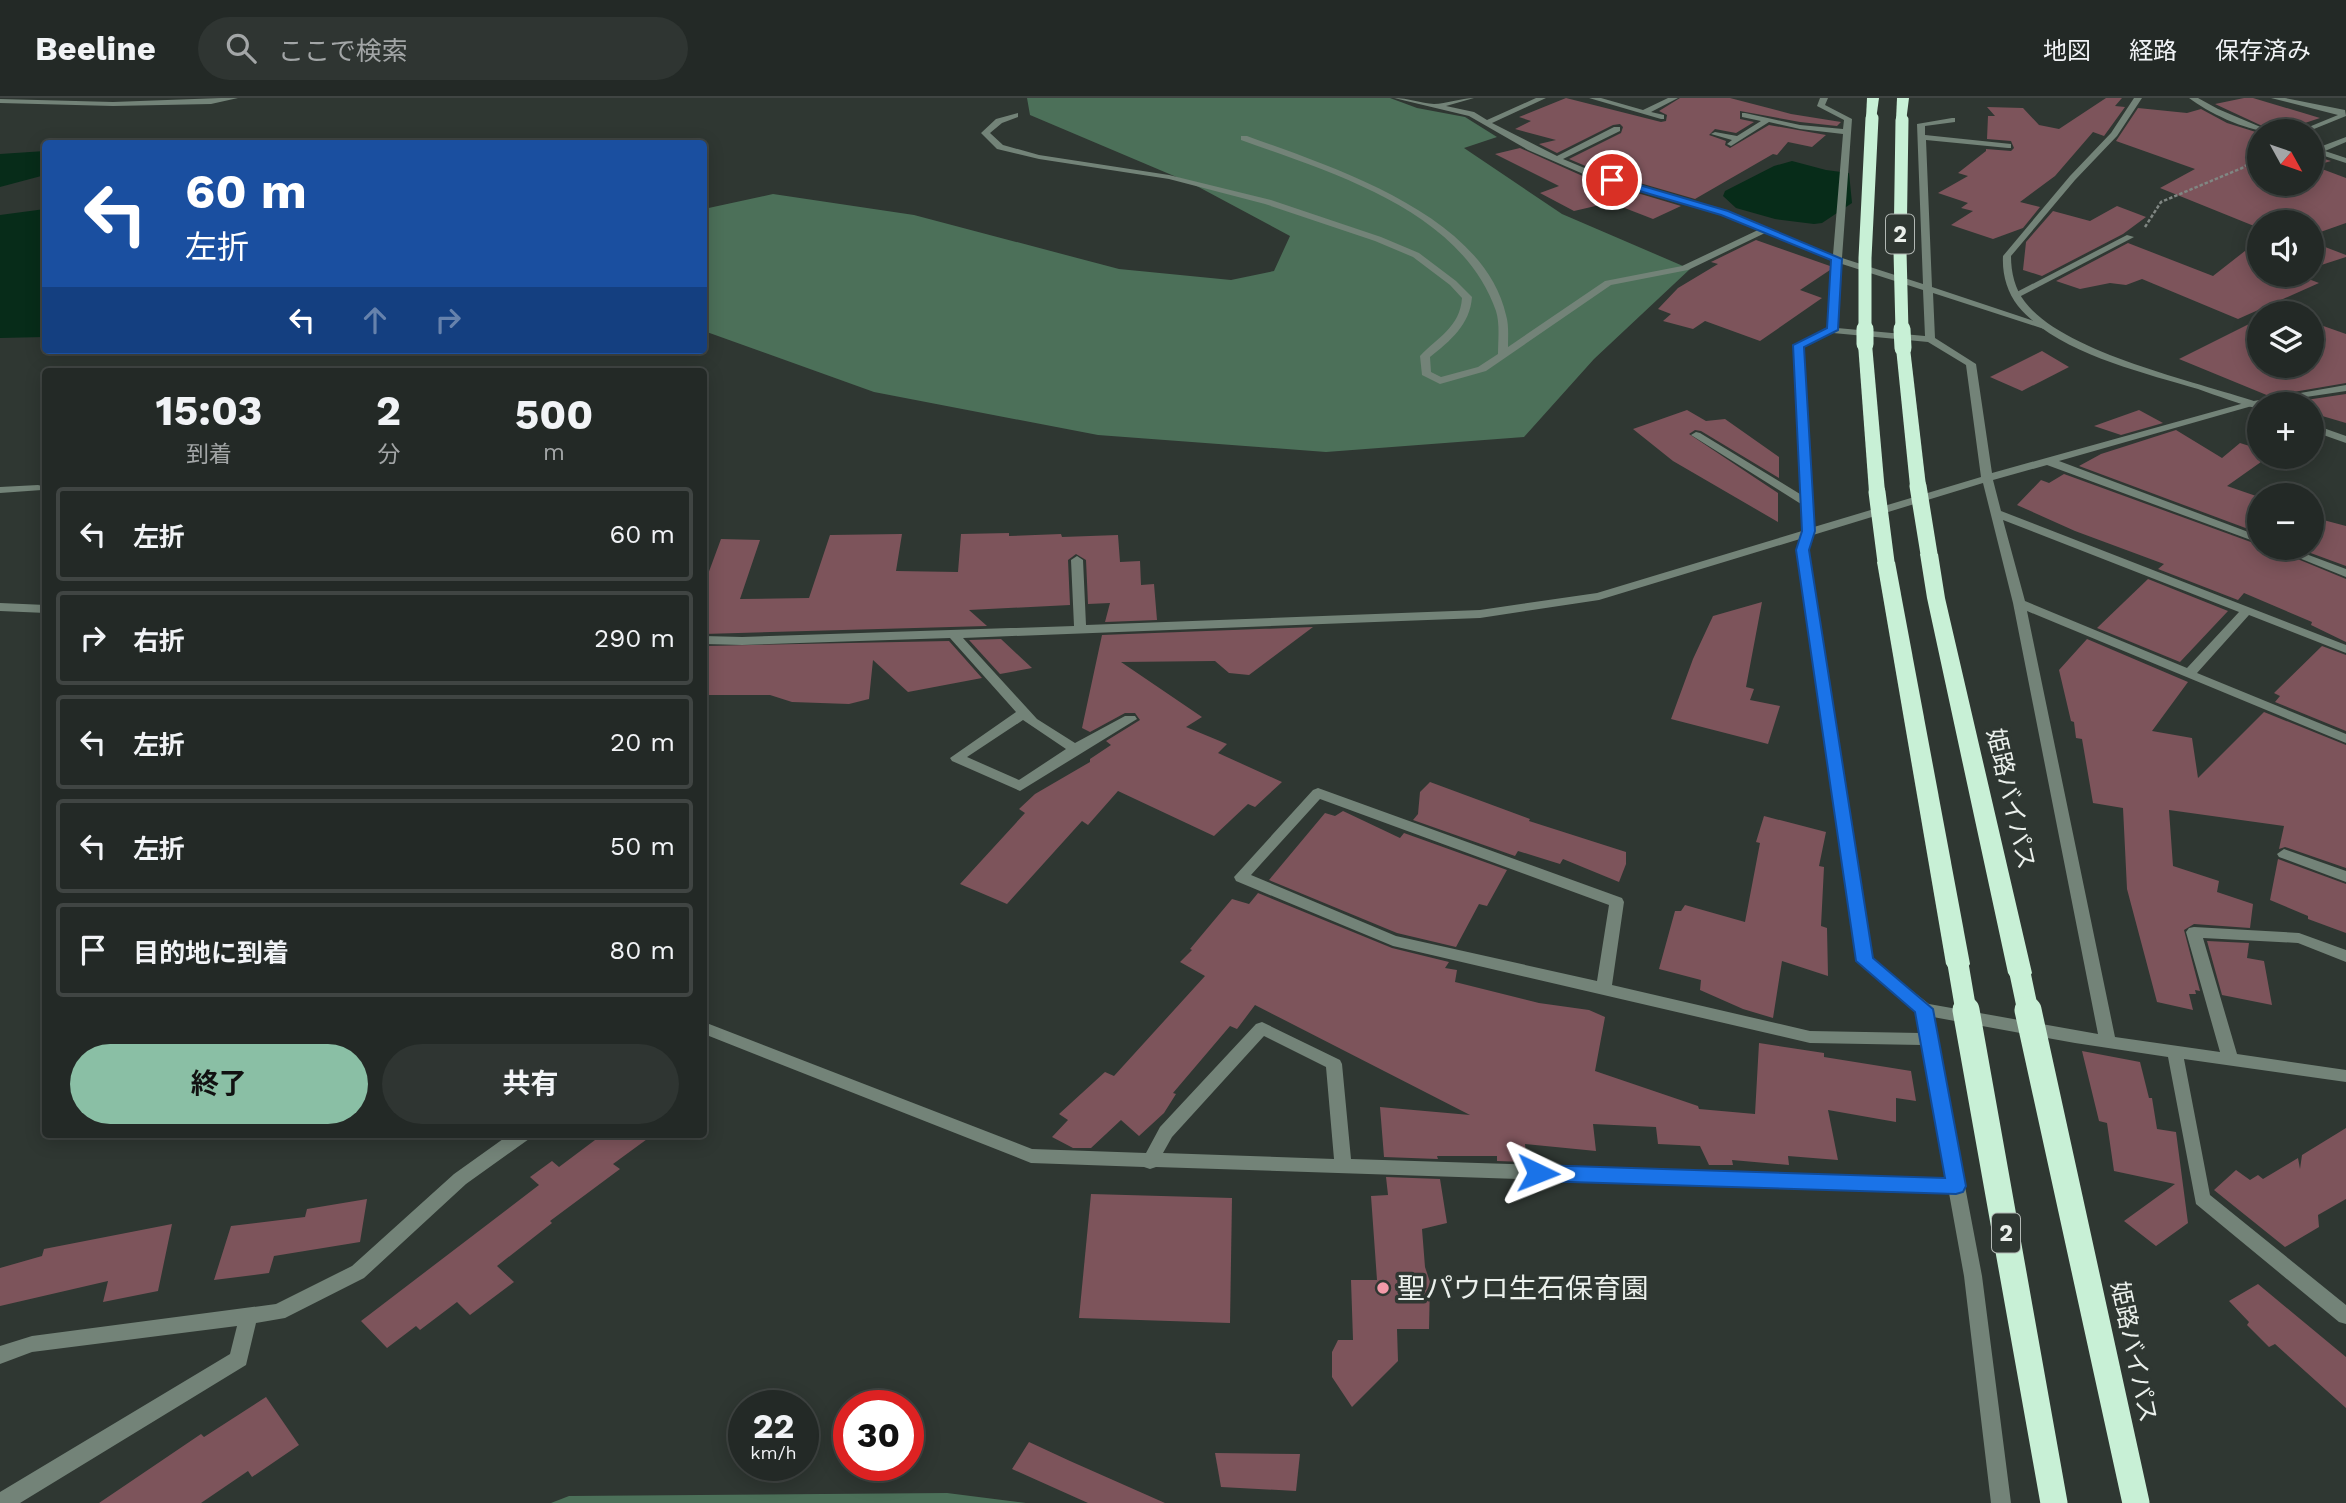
<!DOCTYPE html>
<html lang="ja">
<meta charset="utf-8">
<style>
:root{--surface:#232926;--page:#2f3532;--text:#f1f3f6;--muted:#a3a6a7;--line:#404543;--accent:#8abfa5}
body{margin:0;font-family:"Work Sans","Noto Sans JP",sans-serif;background:var(--page);color:var(--text);height:100vh;display:flex;flex-direction:column;font-size:26px;white-space:nowrap}
*{box-sizing:border-box;margin:0}
p{font-size:23px;color:var(--muted)}
.icon{flex:none;width:38px;height:38px;fill:none;stroke:currentColor;stroke-width:2;stroke-linecap:round;stroke-linejoin:round}
.map{position:relative;flex:1;overflow:hidden}
.panel{position:absolute;left:42px;top:270px;width:665px;height:770px;display:flex;flex-direction:column;background:var(--surface);border-radius:7px;box-shadow:0 4px 18px #0003,0 0 0 2px var(--line)}
.panel>*{flex:none}
.hud{position:absolute;left:42px;top:42px;width:665px;height:214px;border-radius:7px;box-shadow:0 4px 18px #0003,0 0 0 2px var(--line);background:#1a4fa0;color:#fff;overflow:hidden}
.needle{width:46px;rotate:130deg}
.tools{position:absolute;left:2247px;top:21px;display:grid;gap:14px}
.tools a{display:grid;place-items:center;width:77px;height:77px;border-radius:50%;background:var(--surface);box-shadow:0 4px 18px #0003,0 0 0 2px var(--line);font-size:35px}
.speed{position:absolute;left:728px;top:1292px;display:flex;gap:14px;font-size:35px;font-weight:700;text-align:center}
.speed>*{display:grid;place-content:center;width:91px;height:91px;border-radius:50%;background:var(--surface);box-shadow:0 4px 18px #0003,0 0 0 2px var(--line);line-height:1}
.speed small{font-size:18px;font-weight:400}
.speed .limit{border:10px solid #d22;background:#fff;color:#111}
.pin{position:absolute;display:grid;place-items:center;width:60px;height:60px;color:#fff;margin:-30px;border:4px solid #fff;border-radius:50%;box-shadow:0 2px 7px #0007}
.me{position:absolute;width:77px;margin:-38px;rotate:92deg;stroke-linejoin:round;filter:drop-shadow(0 0 5px #0008)}
.turn{display:flex;align-items:center;gap:24px;height:147px;padding:0 28px;font-size:32px}
.turn .icon{width:91px;height:91px;stroke-width:2.5}
.turn b{display:block;font-size:49px;line-height:60px}
.lanes{display:flex;align-items:center;height:66px;padding:0 28px;background:#0003;justify-content:center;gap:35px;direction:ltr}
.lanes .off{opacity:.35}
.eta{display:flex;justify-content:space-evenly;align-items:center;height:119px;text-align:center}
.eta b{font-size:42px;font-weight:700;line-height:49px}
.cta{display:flex;gap:14px;margin-top:auto;padding:14px 28px}
.cta a{flex:1;height:80px;border-radius:42px;background:var(--accent);color:#111;font-size:28px;font-weight:700;line-height:80px;text-align:center}
.cta a+a{background:var(--page);color:var(--text)}
ul{padding:0;list-style:none}
li{display:flex;align-items:center;gap:21px;height:94px;margin:0 14px 10px;padding:0 14px;border:4px solid var(--line);border-radius:7px}
li div{flex:1}
li b{display:block;font-size:26px}
li em{font-style:normal}
header{display:flex;align-items:center;gap:42px;box-sizing:border-box;height:98px;padding:0 35px;background:var(--surface);border-bottom:2px solid var(--line)}
header strong{font-size:33px}
nav{display:flex;gap:38px;margin-inline-start:auto;font-size:24px}
.search{width:490px;height:63px;background:var(--page);display:flex;align-items:center;gap:18px;box-sizing:border-box;padding:0 24px;border-radius:38px;color:var(--muted);font-size:26px}
.map>svg:first-child{display:block}
.forest{fill:#4c7059}
.water{fill:#072c19}
.building{fill:#7d545b}
.lines{fill:none;stroke-linecap:round;stroke-linejoin:round}
.path{stroke:#808783;stroke-width:2.5;stroke-dasharray:3.5 2;stroke-linecap:butt}
.minor{fill:#738378;fill-rule:evenodd}
.tertiary{fill:#738378;fill-rule:evenodd}
.motorway{fill:#c8f0d6;fill-rule:evenodd}
.motorway-bridge-far3{stroke:#c8f0d6;stroke-width:13}
.motorway-bridge-far2{stroke:#c8f0d6;stroke-width:17}
.motorway-bridge-far1{stroke:#c8f0d6;stroke-width:21}
.motorway-bridge{stroke:#c8f0d6;stroke-width:27}
.route{fill:#1a73e8;stroke:#114b97;stroke-width:2}
.poi-dot{fill:#f39aa9;stroke:#2f3732;stroke-width:2.5}
.labels{text-anchor:middle;dominant-baseline:central;stroke-width:7;stroke-linejoin:round;paint-order:stroke}
.shield{fill:#2f3732;stroke:#b2b8b4;stroke-width:2}
.shield-label{font-size:23px;font-weight:bold;fill:#eaefeb}
.street-label{font-size:24px;fill:#eaefeb;stroke:#2f3732}
.near-poi-label{font-size:28px;fill:#eaefeb;stroke:#2f3732;text-anchor:start}
</style>
<header>
<strong>Beeline</strong>
<div class="search"><svg class="icon" aria-label="search" viewBox="0 0 24 24"><circle cx="10" cy="10" r="6"/><path d="M15 15l6 6"/></svg>ここで検索</div>
<nav><a>地図</a><a>経路</a><a>保存済み</a></nav>
</header>
<div class="map">
<svg width="2346" height="1405" viewBox="0 0 2346 1405">
<rect width="100%" height="100%" fill="#2f3732"/>
<g class="forest">
<path d="M1027,0H1390L1417,10L1465,19L1497,39L1464,50L1562,116L1690,171L1594,261L1524,339L1326,354L1098,337L874,294L704,233V111L773,96L914,117L1119,171L1231,182L1274,173L1290,138L1193,86L1030,17Z"/>
<path d="M947,1395L1026,1405H551L569,1398Z"/>
</g>
<g class="water">
<path d="M45,53V77L0,89V56Z"/>
<path d="M1792,63L1826,72L1849,75L1852,105L1822,125L1814,126L1775,121L1736,110L1723,98L1725,93L1774,68Z"/>
<path d="M45,111V239L0,240V117Z"/>
</g>
<g class="building">
<path d="M1566,0L1661,24L1666,23L1667,17L1659,13L1680,0H1730L1791,16L1841,24L1837,28L1800,24L1740,13V21L1754,24L1736,35L1715,31L1709,37L1726,43L1725,47L1730,50L1769,27L1826,37L1812,49L1788,44L1777,57L1773,56L1695,101L1595,72L1569,61L1621,35L1623,29L1620,26L1613,27L1557,55L1539,46L1556,42L1515,31L1531,23L1519,19Z"/>
<path d="M2106,0H2122L2115,8L2125,9L2104,38L2093,34L2055,78L2020,104L2040,109L2023,130L1993,141L1951,127L1973,113L1961,110L1968,105L1938,95L1968,78L1958,75L1986,53V51L2011,53L2014,50L2011,43L1987,41L1988,18H1995L1987,9L2023,10L2039,27L2059,31Z"/>
<path d="M2244,0H2253L2320,20L2281,33H2273L2215,6Z"/>
<path d="M2138,10L2187,15L2201,11L2227,25L2259,35V86H2312V57L2331,63L2314,68L2346,80V125L2312,137V124H2259V130L2160,90L2195,71L2116,43Z"/>
<path d="M1520,50L1587,80L1681,108L1653,121L1617,107L1613,109L1604,106L1574,113L1540,95L1559,88L1495,56Z"/>
<path d="M2117,108L2146,119L2123,136L2042,178L2023,172L2026,144L2053,113L2090,123Z"/>
<path d="M1756,142L1830,168V172L1800,192L1822,200L1760,243L1705,223L1693,231L1663,223L1671,216L1658,211L1678,190L1718,166L1711,164Z"/>
<path d="M2259,142V177H2298L2319,185L2238,221L2142,181L2126,187L2110,185L2080,191L2056,183L2128,145L2213,178Z"/>
<path d="M2312,144L2346,157V159L2312,170Z"/>
<path d="M2259,221V268H2312V224L2346,236V285L2269,298L2179,261Z"/>
<path d="M2042,253L2069,269L2022,293L1990,279Z"/>
<path d="M2346,296V325L2312,315V306L2286,305Z"/>
<path d="M1687,312L1706,323L1725,321L1779,359V380L1701,333L1695,332L1689,336L1778,395V424L1673,363L1633,331Z"/>
<path d="M2139,312L2163,325L2121,337L2094,328Z"/>
<path d="M2176,332L2222,360L2240,345L2259,351V359H2268L2227,388L2259,399V435L2079,368L2101,356Z"/>
<path d="M2064,376L2259,447V450H2271L2346,481V544L2311,527L2312,524L2244,495L2238,502L2158,471L2164,466L2075,433L2017,407L2041,382L2049,385Z"/>
<path d="M2312,419L2346,428V468L2297,450H2312Z"/>
<path d="M1009,435V438L1061,436L1062,439L1118,437L1120,464L1140,463L1141,487L1154,486L1157,522L1105,524L1110,505L1088,506L1086,462L1076,456L1068,462L1070,507L969,512L987,528L704,536V487L721,441L760,442L740,501L809,500L830,437L902,436L896,473L958,474L961,436Z"/>
<path d="M2148,481L2228,513L2180,564L2097,530Z"/>
<path d="M1762,504L1746,589L1754,591L1750,602L1780,608L1768,646L1671,621L1693,561L1713,518Z"/>
<path d="M1313,529L1249,577L1229,575L1215,563L1121,564L1202,619L1186,629L1227,646L1218,655L1282,684L1255,709L1248,706L1214,738L1118,693L1088,727L1082,723L1007,806L960,786L1025,715L1019,711L1035,696L1090,664V661L1111,647L1106,643L1140,622L1135,615H1125L1090,634L1082,630L1102,537Z"/>
<path d="M1001,541L1032,570L1000,576L969,542Z"/>
<path d="M2087,541L2188,584L2152,633L2192,640L2198,680L2264,614L2346,647V770L2285,749L2279,751L2284,728L2169,712L2173,768L2219,783L2217,794L2253,806L2250,830L2194,826L2184,832L2200,893L2195,892L2196,896H2189L2193,912L2157,904L2127,791L2123,710L2093,705L2082,641L2076,640L2074,624L2071,623L2059,572Z"/>
<path d="M949,543L982,580L908,594L873,562L869,601L849,606L792,604L770,597H704V548Z"/>
<path d="M2322,548L2346,557V633L2275,604L2280,598L2274,595Z"/>
<path d="M1430,684L1530,721L1529,723L1626,754V766L1619,784L1563,761L1560,766L1518,753L1515,758L1413,722L1418,716L1420,694Z"/>
<path d="M1343,713L1400,740L1404,735L1507,772L1487,808L1479,806L1456,849L1397,835L1269,782L1325,715L1335,718Z"/>
<path d="M1764,718L1826,734L1819,768L1824,769L1821,828L1827,830L1828,878L1782,863L1773,920L1743,911L1700,892L1701,882L1659,871L1675,813H1681L1685,807L1745,824L1760,745L1756,744Z"/>
<path d="M2278,761L2346,786V835L2308,821V818L2270,802Z"/>
<path d="M1258,795L1392,850L1449,864L1445,870L1457,872L1455,884L1539,905L1589,912L1605,919L1595,973L1698,1008L1699,1011L1755,1016L1759,945L1824,955V959L1911,973L1916,1003L1896,1000V1024L1828,1012L1838,1062L1788,1058L1789,1067L1732,1062L1733,1067H1709L1700,1048L1658,1046L1656,1029L1593,1026L1596,1053L1525,1046L1527,1064L1497,1063V1058H1437L1438,1061L1384,1059L1380,1009L1470,1017L1255,907L1237,931L1230,928L1173,995L1176,996L1164,1015L1139,1038L1121,1022L1091,1050H1073L1052,1039L1068,1022L1059,1016L1105,974L1114,978L1205,878L1180,864L1192,852L1190,851L1232,801L1249,806Z"/>
<path d="M2207,843L2249,845L2247,860L2264,863L2272,907L2222,897Z"/>
<path d="M2082,953L2140,964L2149,1000H2152L2157,1031L2176,1034L2188,1125L2156,1148L2124,1123L2175,1086L2114,1073L2107,1025L2099,1023Z"/>
<path d="M2346,1030V1101L2318,1117L2319,1129L2285,1149L2214,1092L2236,1072L2250,1082L2258,1077L2263,1081L2298,1060L2300,1071L2302,1057Z"/>
<path d="M603,1036H654L613,1066L620,1071L550,1123L552,1125L497,1168L514,1184L470,1217L457,1204L420,1232L416,1228L387,1250L361,1223L539,1087L530,1079L552,1063L559,1069Z"/>
<path d="M1386,1079L1440,1081L1447,1125L1422,1131L1425,1169L1430,1184L1429,1231H1397L1398,1263L1352,1309L1332,1279V1254L1338,1242H1353L1351,1182H1377L1371,1098L1388,1097Z"/>
<path d="M1091,1096L1232,1100L1230,1225L1079,1220Z"/>
<path d="M367,1101L360,1144L274,1158L269,1175L214,1182L231,1128L305,1119L307,1111Z"/>
<path d="M172,1126L158,1193L103,1204L108,1183L0,1208V1170L42,1158L44,1151Z"/>
<path d="M2258,1186L2346,1259V1310L2275,1246L2269,1249L2247,1227L2249,1224L2229,1203Z"/>
<path d="M266,1299L299,1347L252,1379L248,1373L201,1405H99L201,1336L204,1339Z"/>
<path d="M1029,1344L1070,1363L1165,1405H1088L1012,1371Z"/>
<path d="M1215,1355L1300,1356L1296,1393L1221,1389Z"/>
</g>
<g class="lines">
<path class="path" d="M2145,129L2161,104L2242,70L2259,59"/>
<g class="minor">
<path d="M221,0H238L211,6L113,8L0,5V1L113,4Z"/>
<path d="M1394,0C1408,0 1421,5 1434,6C1446,6 1461,0 1474,0L1446,8L1474,14L1487,22L1536,0H1546L1492,25L1557,58L1614,29H1620V33L1563,61L1594,74L1728,113L1833,157L1843,36L1800,31L1769,24L1731,48L1727,46L1732,42L1711,36L1715,34L1737,38L1761,23L1742,19V15H1745L1800,27L1843,31L1844,22L1817,8L1820,0H1828L1825,7L1852,21L1842,160L1923,186L1917,26L1952,20H1955V24L1925,28V37L2011,46V50H2008L1926,42L1932,189L2052,229L2044,231L1933,195L1935,240L1976,266L1992,375L2248,304L2346,287V293L2259,306L2059,363L2259,438V445L2047,367L1993,382L2001,413L2346,547V555L2249,517L2197,575L2346,636V645L2027,513L2115,939L2220,954L2186,834L2189,830L2194,829L2299,835L2346,852V864L2298,845L2203,840L2237,956L2346,972V984L2184,961L2210,1097L2346,1207V1226L2339,1224L2196,1106L2168,959L2075,945L1933,919L1982,1178L2011,1405H1991L1964,1178L1949,1095L1156,1069L1150,1071L1144,1069L1031,1065L704,936V924L1032,1051L1146,1055L1160,1029L1256,926L1262,924L1340,962L1342,966L1351,1061L1946,1080L1922,947L1810,945L1393,848L1236,783L1234,779L1313,692L1318,690L1622,800L1624,804L1612,887L1810,933L1920,935L1917,914L1857,863L1796,452L1800,441L1599,502L1480,520L963,540L1037,621L1075,645L1125,618H1135L1137,621L1020,693L952,663L950,660L1016,614L950,540L742,547L704,546V538L742,539L1074,528L1071,462L1077,458L1083,462L1086,527L1480,512L1597,495L1802,433L1801,406L1691,337L1696,334L1700,335L1800,396L1793,247L1827,231L1833,163L1765,135L1688,172L1611,187L1486,273L1440,286L1422,277L1420,258C1438,239 1460,229 1462,200L1450,187L1413,159L1375,143L1265,106L1169,81L1039,61L997,51L981,35L996,21L1018,15V19L1002,25L990,35L1003,47L1039,57L1169,77L1271,102L1381,139L1419,155L1456,183L1472,199C1470,227 1450,243 1430,259L1431,274L1441,279L1478,269L1498,256C1498,242 1500,226 1496,213C1461,112 1332,75 1241,42V38H1247C1332,69 1483,116 1506,217C1509,227 1508,238 1508,249L1605,183L1682,168L1758,132L1722,117L1588,78L1528,52L1469,18ZM1842,166L1923,192L1925,238L1837,230ZM1833,235L1928,244L1966,267L1981,379L1814,429L1803,248ZM1983,385L2013,505L2098,936L1929,906L1872,861L1808,452L1813,437ZM2003,422L2239,514L2187,570L2025,503ZM1023,622L1066,651L1019,682L967,659ZM1320,701L1609,807L1597,883L1396,838L1251,777ZM1264,938L1326,969L1334,1061L1163,1055L1172,1039Z"/>
<path d="M1589,0H1601L1643,12L1668,0H1678L1651,14L1664,17V21H1661Z"/>
<path d="M2189,0H2198L2218,11L2270,33C2248,34 2207,14 2189,0Z"/>
<path d="M2271,0H2285L2345,12L2346,18L2309,33H2299L2338,17Z"/>
<path d="M2346,39V44L2325,53L2346,60V65L2312,54V49L2317,50Z"/>
<path d="M2127,137L2134,139L2019,199L2011,197Z"/>
<path d="M38,387L42,388V392L0,395V389Z"/>
<path d="M2274,450H2290L2346,471V479Z"/>
<path d="M0,505L46,507V515L0,513Z"/>
<path d="M2284,751L2346,773V784L2279,759L2277,756Z"/>
<path d="M510,1036H532L529,1041L466,1086L364,1180L285,1220L256,1225L246,1267L20,1405H0V1394L230,1256L237,1228L32,1254L0,1266V1248L32,1238L276,1206L352,1168L454,1076Z"/>
</g>
<g class="tertiary">
<path d="M2134,0H2142L2117,38L2075,82L2011,158C2011,175 2015,191 2025,204C2065,256 2200,284 2263,306H2259V311C2239,306 2218,298 2198,291C2142,274 2057,255 2018,208C2007,194 2002,176 2003,158L2070,78L2111,35Z"/>
<path d="M2312,326L2346,338V345L2312,333Z"/>
</g>
<g class="motorway">
<path d="M1867,0H1879L1876,22L1866,20Z"/>
<path d="M1897,0H1909L1906,24L1896,22Z"/>
<path d="M1865,242L1872,246L1885,394L1877,399L1869,394L1858,246Z"/>
<path d="M1903,246L1910,250L1926,388L1918,393L1910,388L1896,250Z"/>
<path d="M1929,451L1938,456L1945,500L2032,875L2028,881L2020,884L2012,881L2008,875L1927,500L1920,456Z"/>
<path d="M1886,459L1895,464L1970,866L1966,872L1958,874L1950,872L1946,866L1877,464Z"/>
</g>
<g class="motorway-bridge-far3">
<path d="M1902,22L1900,153L1902,233"/>
<path d="M1865,233V160L1872,20"/>
</g>
<g class="motorway-bridge-far2">
<path d="M1865,231V246"/>
<path d="M1902,231L1903,250"/>
<path d="M1918,388L1929,456"/>
<path d="M1877,394L1886,464"/>
</g>
<g class="motorway-bridge-far1">
<path d="M1958,866L1966,913"/>
<path d="M2020,875L2028,913"/>
</g>
<g class="motorway-bridge">
<path d="M1966,912L2054,1405"/>
<path d="M2028,912L2136,1405"/>
</g>
</g>
<path class="route" d="M1612,79L1728,113L1842,161L1838,232L1804,249L1815,433L1809,452L1873,860L1933,911L1966,1088L1963,1094L1956,1096L1538,1083L1531,1081L1528,1075L1531,1070L1538,1067L1945,1080L1915,914L1856,863L1796,452L1802,433L1793,247L1827,230L1831,162L1721,117L1609,84L1607,82Z"/>
<circle class="poi-dot" cx="1383" cy="1190" r="7"/>
<g class="labels">
<g class="shield">
<rect x="1886" y="116.5" width="28" height="39" rx="5"/>
<rect x="1992" y="1115.5" width="28" height="39" rx="5"/>
</g>
<g class="shield-label">
<text x="1900" y="136">2</text>
<text x="2006" y="1135">2</text>
</g>
<g class="street-label">
<text transform="translate(2011 701) rotate(77)">姫路バイパス</text>
<text transform="translate(2134 1254) rotate(78)">姫路バイパス</text>
</g>
<g class="near-poi-label">
<text x="1397" y="1190">聖パウロ生石保育園</text>
</g>
</g>
</svg>
<div class="tools">
<a><svg class="needle" viewBox="-14 -14 28 28"><path d="M0-13l5 13h-10z" fill="#e53935"/><path d="M0 13l5-13h-10z" fill="#a3a6a7"/></svg></a>
<a><svg class="icon" aria-label="sound" viewBox="0 0 24 24"><path d="M4 9h4l5-4v14l-5-4H4zM17 9q2 3 0 6"/></svg></a>
<a><svg class="icon" aria-label="layers" viewBox="0 0 24 24"><path d="M12 4l9 5-9 5-9-5zM3 14l9 5 9-5"/></svg></a>
<a>+</a>
<a>−</a>
</div>
<div class="speed"><div>22<small>km/h</small></div><div class="limit">30</div></div>
<div class="pin" style="left:1612px;top:82px;background:#d93025"><svg class="icon" aria-label="arrive" viewBox="0 0 24 24"><path d="M6 21V4h12l-3 4 3 4H6"/></svg></div>
<svg class="me" style="left:1538px;top:1075px" viewBox="-20 -20 40 40"><path d="M0-17L14 15 0 8-14 15z" fill="#1a73e8" stroke="#fff" stroke-width="4"/></svg>
<div class="hud">
<div class="turn"><svg class="icon" aria-label="left" viewBox="0 0 24 24"><path d="M17 20v-9H6M10 6l-5 5 5 5"/></svg><div><b>60 m</b>左折</div></div>
<div class="lanes"><svg class="icon" aria-label="left" viewBox="0 0 24 24"><path d="M17 20v-9H6M10 6l-5 5 5 5"/></svg><svg class="icon off" aria-label="ahead" viewBox="0 0 24 24"><path d="M12 20V5M6 11l6-6 6 6"/></svg><svg class="icon off" aria-label="right" viewBox="0 0 24 24"><path d="M7 20v-9h11M14 6l5 5-5 5"/></svg></div>
</div>
<section class="panel">
<div class="eta">
<div><b>15:03</b><p>到着</p></div>
<div><b>2</b><p>分</p></div>
<div><b>500</b><p>m</p></div>
</div>
<ul>
<li><svg class="icon" aria-label="left" viewBox="0 0 24 24"><path d="M17 20v-9H6M10 6l-5 5 5 5"/></svg><div><b>左折</b></div><em>60 m</em></li>
<li><svg class="icon" aria-label="right" viewBox="0 0 24 24"><path d="M7 20v-9h11M14 6l5 5-5 5"/></svg><div><b>右折</b></div><em>290 m</em></li>
<li><svg class="icon" aria-label="left" viewBox="0 0 24 24"><path d="M17 20v-9H6M10 6l-5 5 5 5"/></svg><div><b>左折</b></div><em>20 m</em></li>
<li><svg class="icon" aria-label="left" viewBox="0 0 24 24"><path d="M17 20v-9H6M10 6l-5 5 5 5"/></svg><div><b>左折</b></div><em>50 m</em></li>
<li><svg class="icon" aria-label="arrive" viewBox="0 0 24 24"><path d="M6 21V4h12l-3 4 3 4H6"/></svg><div><b>目的地に到着</b></div><em>80 m</em></li>
</ul>
<div class="cta"><a>終了</a><a>共有</a></div>
</section>
</div>
